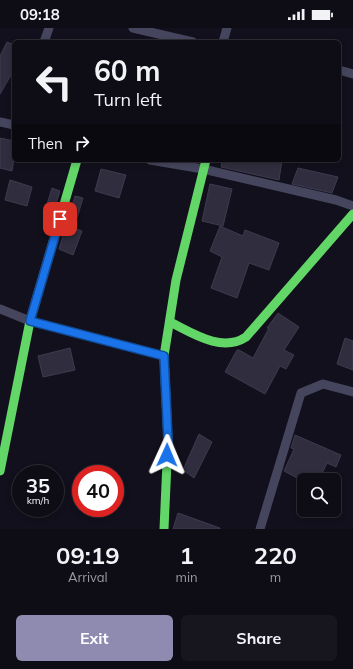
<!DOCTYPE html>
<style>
:root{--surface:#0e0c15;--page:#17151e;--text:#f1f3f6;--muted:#9b9ba0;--line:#2e2c34;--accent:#8e8ab0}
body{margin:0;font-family:Mulish,sans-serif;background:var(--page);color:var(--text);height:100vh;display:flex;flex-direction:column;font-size:15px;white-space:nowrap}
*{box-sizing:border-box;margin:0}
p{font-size:13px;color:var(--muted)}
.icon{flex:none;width:22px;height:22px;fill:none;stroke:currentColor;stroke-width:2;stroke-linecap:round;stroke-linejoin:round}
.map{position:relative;height:501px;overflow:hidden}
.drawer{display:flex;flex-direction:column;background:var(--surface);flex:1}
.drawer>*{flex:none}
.hud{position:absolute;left:12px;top:12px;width:329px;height:122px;border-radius:6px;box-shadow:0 2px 6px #0003,0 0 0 1px var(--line);background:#0e0c15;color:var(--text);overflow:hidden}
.tools{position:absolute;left:297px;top:445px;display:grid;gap:8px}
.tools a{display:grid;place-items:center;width:44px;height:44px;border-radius:6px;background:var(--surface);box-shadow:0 2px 6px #0003,0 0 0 1px var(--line);font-size:20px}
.speed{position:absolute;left:12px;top:437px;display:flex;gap:8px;font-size:20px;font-weight:700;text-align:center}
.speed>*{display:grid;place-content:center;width:52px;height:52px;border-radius:50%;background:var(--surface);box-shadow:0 2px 6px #0003,0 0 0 1px var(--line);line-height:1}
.speed small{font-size:10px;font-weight:400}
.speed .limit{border:6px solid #d22;background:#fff;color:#111}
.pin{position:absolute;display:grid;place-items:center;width:34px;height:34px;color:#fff;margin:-17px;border-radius:8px;box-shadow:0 2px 6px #0006}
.me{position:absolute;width:44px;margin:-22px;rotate:1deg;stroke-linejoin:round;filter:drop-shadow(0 0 3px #0008)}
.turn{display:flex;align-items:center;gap:14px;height:84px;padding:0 16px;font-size:18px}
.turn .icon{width:52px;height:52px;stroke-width:2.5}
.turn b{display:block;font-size:28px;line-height:34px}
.then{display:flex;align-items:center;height:38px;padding:0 16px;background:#0003;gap:8px;font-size:15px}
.eta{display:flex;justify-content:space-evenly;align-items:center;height:68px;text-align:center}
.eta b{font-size:24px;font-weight:700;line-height:28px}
.action{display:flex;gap:8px;margin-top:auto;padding:8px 16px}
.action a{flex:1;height:46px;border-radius:6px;background:var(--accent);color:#fff;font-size:16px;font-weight:700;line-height:46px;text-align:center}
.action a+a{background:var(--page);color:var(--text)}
.status{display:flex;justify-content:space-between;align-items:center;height:28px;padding:0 20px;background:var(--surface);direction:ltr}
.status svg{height:11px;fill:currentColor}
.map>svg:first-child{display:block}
.building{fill:#302e3e;stroke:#3e3a50}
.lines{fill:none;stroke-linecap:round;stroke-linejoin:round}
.street{stroke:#45455d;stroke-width:9}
.fast{stroke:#63d668;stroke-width:9}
.route-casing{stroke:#114b97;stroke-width:10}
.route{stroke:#1a73e8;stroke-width:7}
</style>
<div class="status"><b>09:18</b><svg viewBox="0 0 49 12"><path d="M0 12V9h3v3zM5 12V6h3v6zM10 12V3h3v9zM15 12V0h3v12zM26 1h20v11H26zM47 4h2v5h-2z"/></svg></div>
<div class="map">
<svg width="353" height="501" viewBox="0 0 353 501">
<rect width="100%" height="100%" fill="#12101c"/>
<g class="building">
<path d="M7,14L14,17V42L0,66V28Z"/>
<path d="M0,110L14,113V131L12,143L0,140Z"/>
<path d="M222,132H282L279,152L221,139Z"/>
<path d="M298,140L338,149L332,165L292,156Z"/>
<path d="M101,141L126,147L119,170L95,163Z"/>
<path d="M10,152L32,159L27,178L5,172Z"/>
<path d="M210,156L232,161L223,198L202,193Z"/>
<path d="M52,160L60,163L53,185L45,183Z"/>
<path d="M75,168L83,170L74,200L82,203L73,227L59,221Z"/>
<path d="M220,198L243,208L245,202L279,215L269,242L249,235L237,270L211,260L222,229L210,223Z"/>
<path d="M278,285L299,299L284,322L294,327L286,341L280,338L265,366L225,344L237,322H239L253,330L269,300H267Z"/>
<path d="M345,310L353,313V342L337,336Z"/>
<path d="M70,320L75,342L43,349L38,328Z"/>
<path d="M199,406L212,414L194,450L183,442Z"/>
<path d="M295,407L341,427L336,439L327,435L319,452H301L284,443L294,421L291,420Z"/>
<path d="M178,485L220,500V501H173Z"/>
</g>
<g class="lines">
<g class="street">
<path d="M133,0L193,14"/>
<path d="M44,14L49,0"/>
<path d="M223,14L227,0"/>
<path d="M339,42L353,46"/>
<path d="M0,94L14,97"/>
<path d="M150,132L203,141L336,172L353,178"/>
<path d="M0,281L30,293L164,328"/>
<path d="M260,501L301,365L323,356L353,364"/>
</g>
<g class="fast">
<path d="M170,294C192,305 222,325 246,309L353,186"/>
<path d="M0,443L30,293L77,132"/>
<path d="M164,501L168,412L164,328L176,252L206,132"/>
</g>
</g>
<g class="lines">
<g class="route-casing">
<path id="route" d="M60,191L30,293L164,328L168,412L167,427"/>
</g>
<use href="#route" class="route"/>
</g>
</svg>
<div class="tools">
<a><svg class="icon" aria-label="search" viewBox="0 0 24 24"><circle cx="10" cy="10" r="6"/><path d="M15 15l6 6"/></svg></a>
</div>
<div class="speed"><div>35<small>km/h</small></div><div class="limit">40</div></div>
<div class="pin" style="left:60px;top:191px;background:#d93025"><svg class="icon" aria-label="arrive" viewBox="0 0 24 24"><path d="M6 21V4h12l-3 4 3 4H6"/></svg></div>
<svg class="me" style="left:167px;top:427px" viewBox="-20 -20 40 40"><path d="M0-17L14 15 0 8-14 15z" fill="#1a73e8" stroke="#fff" stroke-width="4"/></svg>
<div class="hud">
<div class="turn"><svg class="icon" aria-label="left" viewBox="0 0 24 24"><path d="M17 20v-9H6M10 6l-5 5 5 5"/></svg><div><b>60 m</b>Turn left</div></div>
<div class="then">Then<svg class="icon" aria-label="right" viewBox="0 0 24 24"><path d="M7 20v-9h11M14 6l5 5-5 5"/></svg></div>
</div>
</div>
<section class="drawer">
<div class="eta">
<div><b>09:19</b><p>Arrival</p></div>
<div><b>1</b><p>min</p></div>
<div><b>220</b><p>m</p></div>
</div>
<div class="action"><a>Exit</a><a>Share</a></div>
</section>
